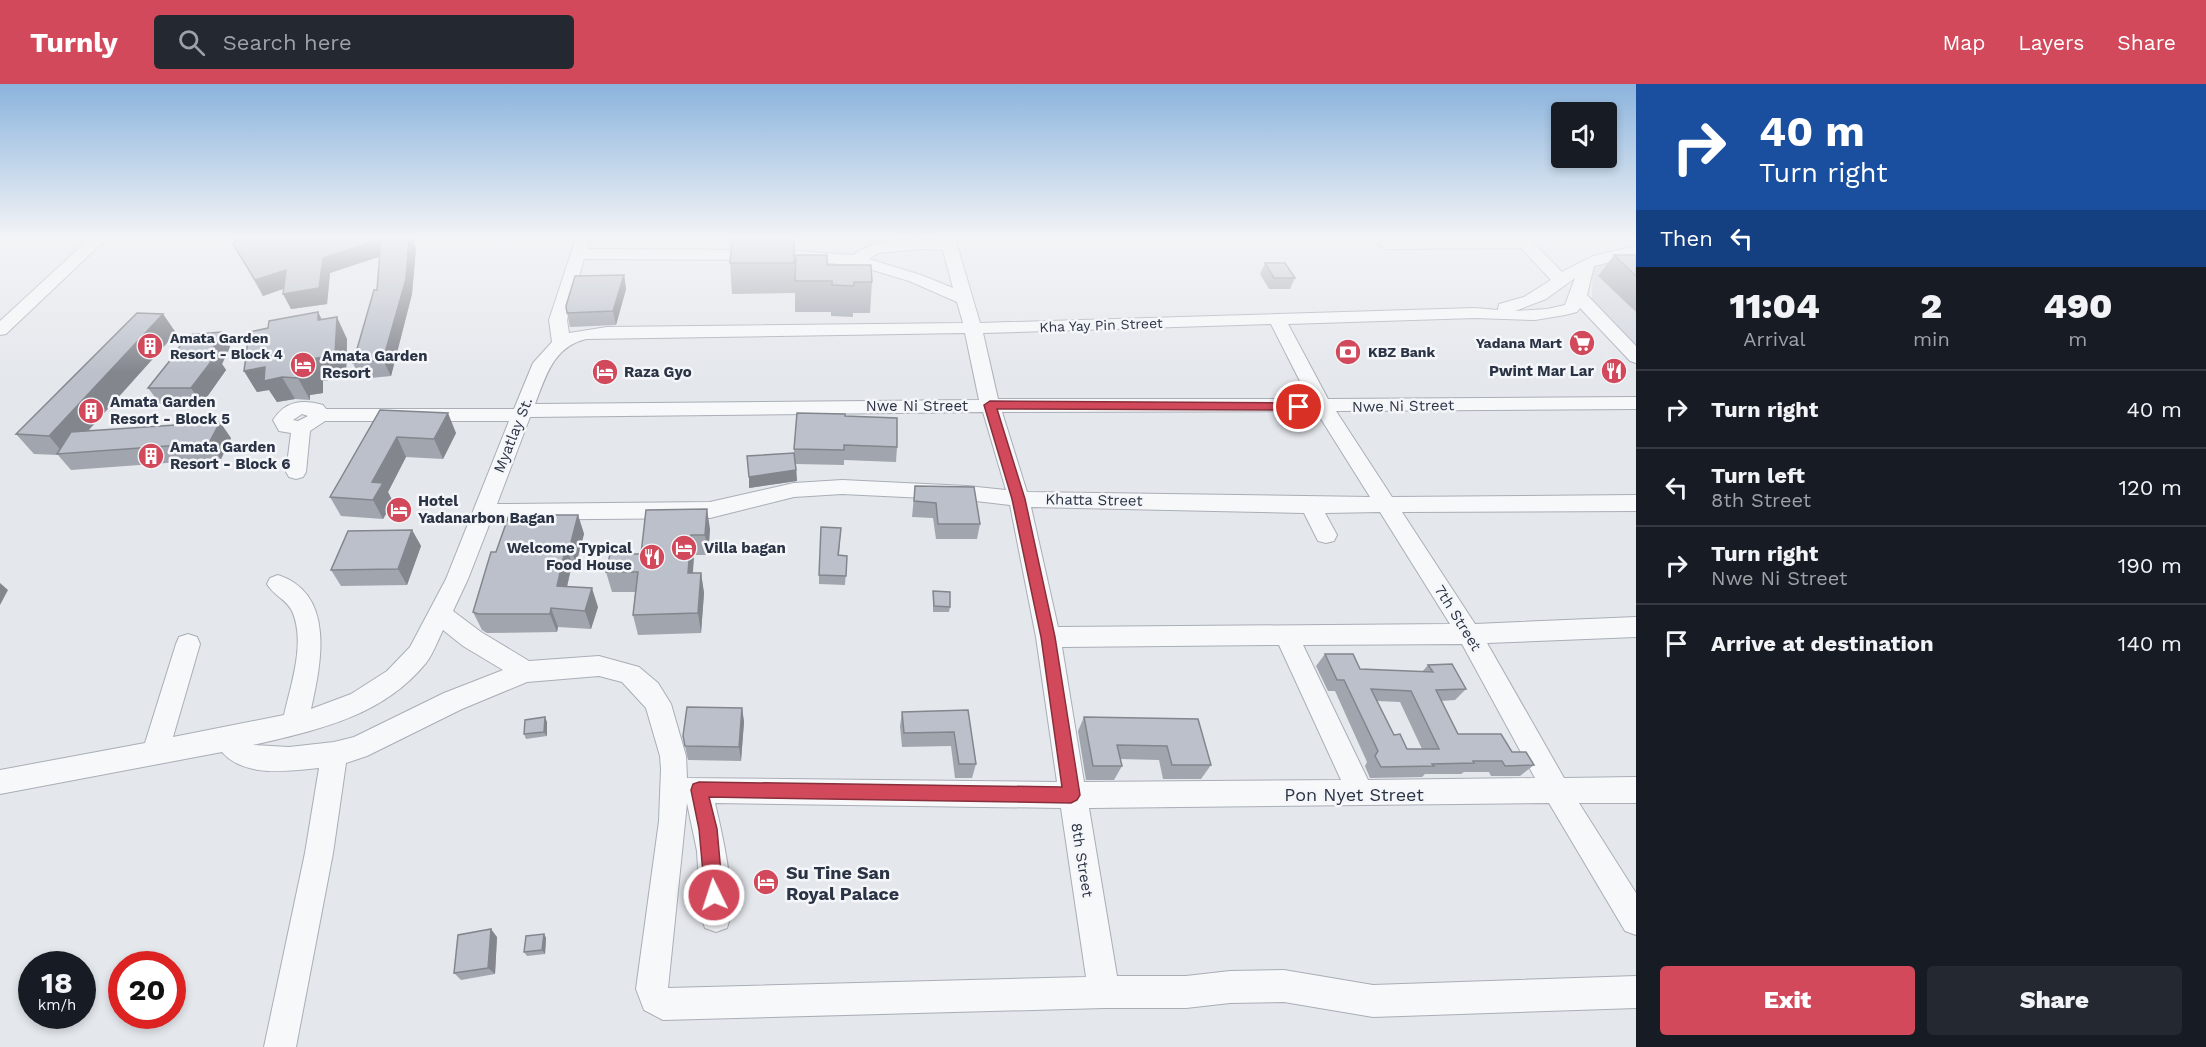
<!DOCTYPE html>
<style>
:root{--surface:#171b24;--page:#242831;--text:#f1f3f6;--muted:#9ea1a6;--line:#363941;--accent:#d1495b}
body{margin:0;font-family:"Work Sans",sans-serif;background:var(--page);color:var(--text);height:100vh;display:flex;flex-direction:column;font-size:22px;white-space:nowrap}
*{box-sizing:border-box;margin:0}
p{font-size:20px;color:var(--muted)}
.icon{flex:none;width:33px;height:33px;fill:none;stroke:currentColor;stroke-width:2;stroke-linecap:round;stroke-linejoin:round}
.map{position:relative;flex:1;overflow:hidden}
.panel{display:flex;flex-direction:column;background:var(--surface);width:570px}
.panel>*{flex:none}
.banner{background:#1a4fa0;color:#fff;overflow:hidden}
.controls{position:absolute;left:1551px;top:18px;display:grid;gap:12px}
.controls a{display:grid;place-items:center;width:66px;height:66px;border-radius:6px;background:var(--surface);box-shadow:0 3px 9px #0003;font-size:30px}
.speed{position:absolute;left:18px;top:867px;display:flex;gap:12px;font-size:30px;font-weight:700;text-align:center}
.speed>*{display:grid;place-content:center;width:78px;height:78px;border-radius:50%;background:var(--surface);box-shadow:0 3px 9px #0003;line-height:1}
.speed small{font-size:15px;font-weight:400}
.speed .limit{border:9px solid #d22;background:#fff;color:#111}
.pin{position:absolute;display:grid;place-items:center;width:51px;height:51px;color:#fff;margin:-26px;border:3px solid #fff;border-radius:50%;box-shadow:0 2px 6px #0007}
.me{position:absolute;width:66px;margin:-33px;rotate:356deg;stroke-linejoin:round;filter:drop-shadow(0 0 4px #0008)}
.turn{display:flex;align-items:center;gap:21px;height:126px;padding:0 24px;font-size:27px}
.turn .icon{width:78px;height:78px;stroke-width:2.5}
.turn b{display:block;font-size:42px;line-height:51px}
.then{display:flex;align-items:center;height:57px;padding:0 24px;background:#0003;gap:12px;font-size:22px}
.eta{display:flex;justify-content:space-evenly;align-items:center;height:102px;text-align:center}
.eta b{font-size:36px;font-weight:800;line-height:42px}
.button{display:flex;gap:12px;margin-top:auto;padding:12px 24px}
.button a{flex:1;height:69px;border-radius:6px;background:var(--accent);color:#fff;font-size:24px;font-weight:800;line-height:69px;text-align:center}
.button a+a{background:var(--page);color:var(--text)}
ul{padding:0;list-style:none}
li{display:flex;align-items:center;gap:18px;height:78px;padding:0 24px;border-top:2px solid var(--line)}
li div{flex:1}
li b{display:block;font-size:22px}
li em{font-style:normal}
header{display:flex;align-items:center;gap:36px;box-sizing:border-box;height:84px;padding:0 30px;background:var(--accent);color:#fff}
header strong{font-size:28px}
nav{display:flex;gap:33px;margin-inline-start:auto;font-size:21px}
.search{width:420px;height:54px;background:var(--page);display:flex;align-items:center;gap:15px;box-sizing:border-box;padding:0 21px;border-radius:6px;color:var(--muted);font-size:22px}
main{display:flex;flex:1;min-height:0}
.map>svg:first-child{display:block}
.built{fill:#d2d6de}
.lines{fill:none;stroke-linecap:round;stroke-linejoin:round}
.minor-casing{stroke:#a9aeb7;stroke-width:2}
.minor{fill:#f7f8fa;fill-rule:evenodd}
.wall{fill:#a1a5ae;fill-rule:evenodd}
.shaded-wall{fill:#83868d}
.building{fill:#bbc0ca;stroke:#83868d;stroke-width:1.5;fill-rule:evenodd}
.route{fill:#d1495b;stroke:#882f3b;stroke-width:1.5}
.labels{text-anchor:middle;dominant-baseline:central;stroke-width:5;stroke-linejoin:round;paint-order:stroke}
.far-street-label{font-size:14px;fill:#2b3445;stroke:#f4f6f9}
.far-poi-label{font-size:14px;font-weight:bold;fill:#2b3445;stroke:#f4f6f9;text-anchor:start}
.poi-label{font-size:15px;font-weight:bold;fill:#2b3445;stroke:#f4f6f9;text-anchor:start}
.street-label{font-size:15px;fill:#2b3445;stroke:#f4f6f9}
.near-street-label{font-size:18px;fill:#2b3445;stroke:#f4f6f9}
.near-poi-label{font-size:18px;font-weight:bold;fill:#2b3445;stroke:#f4f6f9;text-anchor:start}
</style>
<header>
<strong>Turnly</strong>
<div class="search"><svg class="icon" aria-label="search" viewBox="0 0 24 24"><circle cx="10" cy="10" r="6"/><path d="M15 15l6 6"/></svg>Search here</div>
<nav><a>Map</a><a>Layers</a><a>Share</a></nav>
</header>
<main>
<div class="map">
<svg width="1636" height="963" viewBox="0 0 1636 963">
<rect width="100%" height="100%" fill="#e4e7ec"/>
<path class="built" d="M1636,170V261L1592,216L1593,182Z"/>
<g class="lines">
<g class="minor-casing">
<g id="minor">
<path d="M90,154L105,156L6,250L0,251V237Z"/>
<path d="M576,154H588L587,165L760,166L768,171L760,176L584,175L567,236L569,249L607,243L963,239L957,218L909,197L856,181L796,177L788,172L796,167L853,171C876,154 912,154 940,157L939,154H955L980,239L1475,224L1498,226L1499,220L1524,213L1551,196L1521,164L1386,165L1378,160L1386,155L1529,154L1562,188L1593,172L1636,162V172L1594,182L1587,211L1636,262V279L1630,277L1580,224L1577,228L1565,231L1535,236L1475,234L1288,240L1328,315L1636,313V325L1336,327L1392,413L1636,411V427L1402,428L1475,540L1636,533V553L1487,559L1564,694L1636,693V719H1579L1636,809V851L1625,847L1549,719L1089,724L1117,892H1186L1230,887L1284,886L1373,901L1636,892V924L1373,933L1284,918L1230,919L1186,924H1104L663,936L644,926L636,905L659,737L661,685L660,672L646,624L622,598L599,592L527,598L462,625L367,672L346,679L333,769L296,963H264L305,769L319,684C288,687 245,694 222,668L0,710V686L145,659L176,560L179,553L188,550L197,553L200,560L173,653L284,631C291,600 306,558 292,527C286,515 273,511 267,500L270,494L278,491C336,510 321,580 311,625L351,610L387,587L410,563L446,495L509,337H325L310,347L306,388L303,393L296,395L289,393L286,388L291,349L279,347L273,336C285,317 302,315 323,321L326,325H514L533,279L552,258L549,236ZM924,165L943,166L953,204L921,191L869,175L878,169ZM1575,194L1565,221L1547,225L1515,227L1546,215ZM1271,240L1309,315H998L983,249ZM965,249L979,316L535,320C546,292 553,263 586,255ZM1316,327L1370,413L1027,408L1002,328ZM983,328L1006,406L967,402L842,396L794,399L710,418L497,420L530,333ZM302,330L308,332L298,337L293,336ZM842,410L967,416L1010,421L1036,553L1057,698L687,694L686,672L671,620L658,599L639,583L599,572L529,577L481,548L453,527L468,495L491,436L710,434L794,413ZM1031,423L1304,429L1318,457L1326,459L1334,457L1337,451L1325,429L1380,428L1450,540L1058,543ZM443,546L463,562L503,586L444,609L354,653L334,658L289,663L253,661C317,646 382,633 426,579C433,570 438,556 443,546ZM1462,560L1535,694L1368,696L1303,561ZM1279,561L1341,696L1084,698L1062,563ZM687,719L697,767L701,833L705,844L716,848L727,844C738,816 722,749 715,719L1061,724L1086,893L668,904Z"/>
</g>
</g>
<use href="#minor" class="minor"/>
</g>
<g class="wall">
<path d="M794,154L795,190L872,198L870,229H853V233L831,232V228H795V209L732,210L730,179Z"/>
<path d="M233,160L416,164L412,210L391,292L360,295L353,279L377,206L380,172L330,189L327,220L291,225L283,205L263,212Z"/>
<path d="M1614,171H1636V228L1598,192Z"/>
<path d="M1265,179L1295,194L1290,205H1269L1260,190Z"/>
<path d="M624,191L626,205L616,241L570,243L567,229Z"/>
<path d="M318,228L322,236L347,255L346,293L323,297V309L310,311V316L295,315L277,318L269,306L257,308L244,287L268,244Z"/>
<path d="M163,230L176,249L88,347L231,354L221,375L71,386L58,371L34,370L16,350Z"/>
<path d="M221,248L230,263L222,280L226,286L202,320H160L148,304Z"/>
<path d="M380,326L456,349L443,375L406,373L388,408L393,418L383,435L341,432L330,413Z"/>
<path d="M845,332L897,363L896,378L844,376V381L796,380L797,397L749,404L794,369V365Z"/>
<path d="M915,402L980,440L977,455H936L933,434L912,433Z"/>
<path d="M646,426L710,445L708,471H694L693,489H701L704,509L701,549L638,551L633,531L635,508H612L606,488L641,470Z"/>
<path d="M578,431L584,450L576,480H572L567,503L598,523L591,545L558,543L557,548L487,549L482,546L473,528L496,468Z"/>
<path d="M841,444L839,472H847L845,501L819,500V491Z"/>
<path d="M412,446L421,462L407,501L341,502L331,486Z"/>
<path d="M933,507L950,523L949,528H933Z"/>
<path d="M1325,570L1360,585L1422,588L1428,581L1466,605L1455,616L1441,617L1458,650L1512,668L1534,681L1520,692H1491L1489,688H1464L1461,690H1425L1422,693L1370,694L1365,682L1367,678L1335,607H1328L1316,582ZM1377,617L1400,618L1422,665H1407L1394,651Z"/>
<path d="M742,624L744,638L741,677L688,676L685,662Z"/>
<path d="M968,626L976,680L972,694H955L951,662L902,663L900,642L902,628Z"/>
<path d="M1084,633L1198,635L1211,681L1201,695H1163L1159,676L1120,675L1122,682L1114,696H1086L1078,647Z"/>
<path d="M547,638V652L526,655L524,650Z"/>
<path d="M544,850L546,854L545,870L527,872L524,868Z"/>
<path d="M497,853L495,890L461,896L454,889Z"/>
</g>
<g class="shaded-wall">
<path d="M409,154H412L416,164L412,210L391,292L383,276Z"/>
<path d="M381,155L388,170L330,189L327,220L291,225L283,210L323,174Z"/>
<path d="M286,186L294,201L263,212L255,196Z"/>
<path d="M624,191L626,205L616,241L613,227Z"/>
<path d="M318,228L329,250L318,236Z"/>
<path d="M163,230L176,249L68,369H63L49,352Z"/>
<path d="M337,233L347,255L346,293L323,297V309L310,311V316L298,294V290L312,275Z"/>
<path d="M221,248L230,263L222,280L226,286L202,320L191,304Z"/>
<path d="M265,283L282,293L295,315L277,318L269,306L257,308L244,287Z"/>
<path d="M448,329L456,349L443,375L434,355Z"/>
<path d="M220,338L231,354L221,375L209,359Z"/>
<path d="M397,353L406,373L388,408L393,418L383,435L373,416L372,398Z"/>
<path d="M796,386L797,397L749,404V393Z"/>
<path d="M707,425L710,445L708,471L705,451Z"/>
<path d="M578,431L584,450L576,480L570,462Z"/>
<path d="M412,446L421,462L407,501L398,485Z"/>
<path d="M691,451L694,471L691,509L688,489Z"/>
<path d="M566,462L572,480L563,520L557,502Z"/>
<path d="M701,489L704,509L701,549L698,529Z"/>
<path d="M0,499L8,506L0,521Z"/>
<path d="M592,504L598,523L591,545L585,527Z"/>
<path d="M551,524L558,543L557,548L550,530Z"/>
<path d="M742,624L744,638L741,677L739,663Z"/>
<path d="M545,633L547,638V652L544,648Z"/>
<path d="M491,845L497,853L495,890L488,884Z"/>
<path d="M544,850L546,854L545,870L542,866Z"/>
</g>
<g class="building">
<path d="M238,154H409L406,195L383,276L353,279L374,206H377L381,155L323,174L319,204L283,210L286,186L255,196L233,160Z"/>
<path d="M732,154H794V179H730Z"/>
<path d="M796,171H827V181H871L872,198H854V202L832,201V197H795Z"/>
<path d="M1614,171H1636V192Z"/>
<path d="M1265,179H1285L1295,194H1274Z"/>
<path d="M624,191L613,227L567,229L566,222L575,192Z"/>
<path d="M318,228V236L337,233L335,271L312,275L311,287L298,290V294L282,293L264,297L265,283L244,287L249,248L268,244L269,237Z"/>
<path d="M137,229L163,230L49,352L16,350Z"/>
<path d="M221,248L210,270H217L191,304H148L176,269L186,251Z"/>
<path d="M380,326L448,329L434,355L397,353L372,398L383,399L373,416L330,413Z"/>
<path d="M797,329L845,330V332L897,334V363L844,361V366L794,365Z"/>
<path d="M220,338L209,359L57,370L71,348Z"/>
<path d="M794,369L796,386L749,393L747,372Z"/>
<path d="M915,402L974,403L980,440H938L936,419L914,417Z"/>
<path d="M707,425L705,451H691L688,489H701L698,529L633,531L638,488H606L610,470H641L646,426Z"/>
<path d="M509,431H578L570,462H566L557,502L592,504L585,527L551,524L550,530H478L473,528L491,468H496Z"/>
<path d="M821,443L841,444L838,471L847,472L846,492L819,491Z"/>
<path d="M412,446L398,485L331,486L348,447Z"/>
<path d="M933,507L950,508V523L934,522Z"/>
<path d="M1325,570H1353L1360,585L1433,588L1428,581L1452,580L1466,605L1436,606L1458,650H1501L1512,668H1526L1534,681L1505,682L1502,677H1473L1474,679L1432,680L1434,682L1381,683L1375,672L1378,667L1344,596H1337ZM1371,605L1411,607L1439,665H1407L1400,650L1394,651Z"/>
<path d="M687,623L742,624L739,663L685,662L683,652Z"/>
<path d="M968,626L976,680H959L954,648L904,649L902,628Z"/>
<path d="M545,633L544,648L524,650L525,636Z"/>
<path d="M1084,633L1198,635L1211,681H1172L1167,662L1117,661L1122,682H1093Z"/>
<path d="M491,845L488,884L454,889L458,851Z"/>
<path d="M544,850L542,866L524,868L526,852Z"/>
</g>
<linearGradient id="sky" x2="0" y2="1"><stop stop-color="#8bb4dd"/><stop offset="0.53" stop-color="#f3f4f6"/><stop offset="1" stop-color="#f3f4f6" stop-opacity="0"/></linearGradient>
<rect width="1636" height="289" fill="url(#sky)"/>
<path class="route" d="M990,317L1299,319L1305,323L1299,326L997,325L1025,415L1055,553L1080,711L1077,716L1071,719L709,713L717,745L723,811L720,817L714,820L708,817L705,811L699,745L691,706L693,700L699,698L1062,703L1041,553L1012,415L984,321Z"/>
<defs>
<g id="supermarket-disc" transform="scale(1.35)"><circle r="9.5" fill="#d1495b" stroke="#f4f6f9"/><path d="M-6-5.5h2.5l.6 2H6L4.5 2H-2.5L-4.4-4H-6ZM-1.5 3.2a1.3 1.3 0 1 0 .1 0ZM3 3.2a1.3 1.3 0 1 0 .1 0Z" fill="#fff"/></g>
<g id="building-disc" transform="scale(1.35)"><circle r="9.5" fill="#d1495b" stroke="#f4f6f9"/><path d="M-4-6H4V6H1V3H-1V6H-4ZM-2.5-4.3h1.7v1.8h-1.7ZM.8-4.3h1.7v1.8H.8ZM-2.5-1h1.7V.8h-1.7ZM.8-1h1.7V.8H.8Z" fill="#fff"/></g>
<g id="bank-disc" transform="scale(1.35)"><circle r="9.5" fill="#d1495b" stroke="#f4f6f9"/><path d="M-6-4H6V4H-6ZM0-2.3a2.3 2.3 0 1 0 0 4.6a2.3 2.3 0 1 0 0-4.6Z" fill="#fff"/></g>
<g id="hotel-disc" transform="scale(1.35)"><circle r="9.5" fill="#d1495b" stroke="#f4f6f9"/><path d="M-6-4.5h1.5V1H6V5H4.5V3h-9V5H-6ZM-4 0a1.8 1.8 0 1 1 3.6 0ZM.5 0V-2.5h3Q6-2.5 6 0Z" fill="#fff"/></g>
<g id="restaurant-disc" transform="scale(1.35)"><circle r="9.5" fill="#d1495b" stroke="#f4f6f9"/><path d="M-5-6h1v4h1v-4h1v4h1v-4h1v5L-1.5 .5V6h-2V.5L-5-1ZM5-6V6H3V1.5H1.5Q1.5-4 5-6Z" fill="#fff"/></g>
</defs>
<g fill-rule="evenodd">
<use href="#supermarket-disc" x="1582" y="259"/>
<use href="#building-disc" x="150" y="262"/>
<use href="#bank-disc" x="1348" y="268"/>
<use href="#hotel-disc" x="303" y="281"/>
<use href="#restaurant-disc" x="1614" y="287"/>
<use href="#hotel-disc" x="605" y="288"/>
<use href="#building-disc" x="91" y="327"/>
<use href="#building-disc" x="151" y="372"/>
<use href="#hotel-disc" x="399" y="426"/>
<use href="#hotel-disc" x="684" y="464"/>
<use href="#restaurant-disc" x="652" y="473"/>
<use href="#hotel-disc" x="766" y="798"/>
</g>
<g class="labels">
<g class="far-street-label">
<text transform="translate(1101 241) rotate(-2)">Kha Yay Pin Street</text>
</g>
<g class="far-poi-label">
<text x="170" y="254">Amata Garden<tspan x="170" dy="16">Resort - Block 4</tspan></text>
<text x="1562" y="259" text-anchor="end">Yadana Mart</text>
<text x="1368" y="268">KBZ Bank</text>
</g>
<g class="poi-label">
<text x="322" y="272">Amata Garden<tspan x="322" dy="17">Resort</tspan></text>
<text x="1594" y="287" text-anchor="end">Pwint Mar Lar</text>
<text x="624" y="288">Raza Gyo</text>
<text x="110" y="318">Amata Garden<tspan x="110" dy="17">Resort - Block 5</tspan></text>
<text x="170" y="363">Amata Garden<tspan x="170" dy="17">Resort - Block 6</tspan></text>
<text x="418" y="417">Hotel<tspan x="418" dy="17">Yadanarbon Bagan</tspan></text>
<text x="632" y="464" text-anchor="end">Welcome Typical<tspan x="632" dy="17">Food House</tspan></text>
<text x="704" y="464">Villa bagan</text>
</g>
<g class="street-label">
<text x="917" y="322">Nwe Ni Street</text>
<text transform="translate(1403 322) rotate(-1)">Nwe Ni Street</text>
<text transform="translate(513 351) rotate(-68)">Myatlay St.</text>
<text transform="translate(1094 416) rotate(1)">Khatta Street</text>
<text transform="translate(1458 534) rotate(58)">7th Street</text>
<text transform="translate(1082 776) rotate(81)">8th Street</text>
</g>
<g class="near-street-label">
<text x="1354" y="710">Pon Nyet Street</text>
</g>
<g class="near-poi-label">
<text x="786" y="788">Su Tine San<tspan x="786" dy="21">Royal Palace</tspan></text>
</g>
</g>
</svg>
<div class="controls">
<a><svg class="icon" aria-label="sound" viewBox="0 0 24 24"><path d="M4 9h4l5-4v14l-5-4H4zM17 9q2 3 0 6"/></svg></a>
</div>
<div class="speed"><div>18<small>km/h</small></div><div class="limit">20</div></div>
<div class="pin" style="left:1299px;top:323px;background:#d93025"><svg class="icon" aria-label="arrive" viewBox="0 0 24 24"><path d="M6 21V4h12l-3 4 3 4H6"/></svg></div>
<svg class="me" style="left:714px;top:811px" viewBox="-20 -20 40 40"><circle r="17" fill="#d1495b" stroke="#fff" stroke-width="3"/><path d="M0-11L8 9 0 5-8 9z" fill="#fff"/></svg>
</div>
<section class="panel">
<div class="banner">
<div class="turn"><svg class="icon" aria-label="right" viewBox="0 0 24 24"><path d="M7 20v-9h11M14 6l5 5-5 5"/></svg><div><b>40 m</b>Turn right</div></div>
<div class="then">Then<svg class="icon" aria-label="left" viewBox="0 0 24 24"><path d="M17 20v-9H6M10 6l-5 5 5 5"/></svg></div>
</div>
<div class="eta">
<div><b>11:04</b><p>Arrival</p></div>
<div><b>2</b><p>min</p></div>
<div><b>490</b><p>m</p></div>
</div>
<ul>
<li><svg class="icon" aria-label="right" viewBox="0 0 24 24"><path d="M7 20v-9h11M14 6l5 5-5 5"/></svg><div><b>Turn right</b></div><em>40 m</em></li>
<li><svg class="icon" aria-label="left" viewBox="0 0 24 24"><path d="M17 20v-9H6M10 6l-5 5 5 5"/></svg><div><b>Turn left</b><p>8th Street</p></div><em>120 m</em></li>
<li><svg class="icon" aria-label="right" viewBox="0 0 24 24"><path d="M7 20v-9h11M14 6l5 5-5 5"/></svg><div><b>Turn right</b><p>Nwe Ni Street</p></div><em>190 m</em></li>
<li><svg class="icon" aria-label="arrive" viewBox="0 0 24 24"><path d="M6 21V4h12l-3 4 3 4H6"/></svg><div><b>Arrive at destination</b></div><em>140 m</em></li>
</ul>
<div class="button"><a>Exit</a><a>Share</a></div>
</section>
</main>
